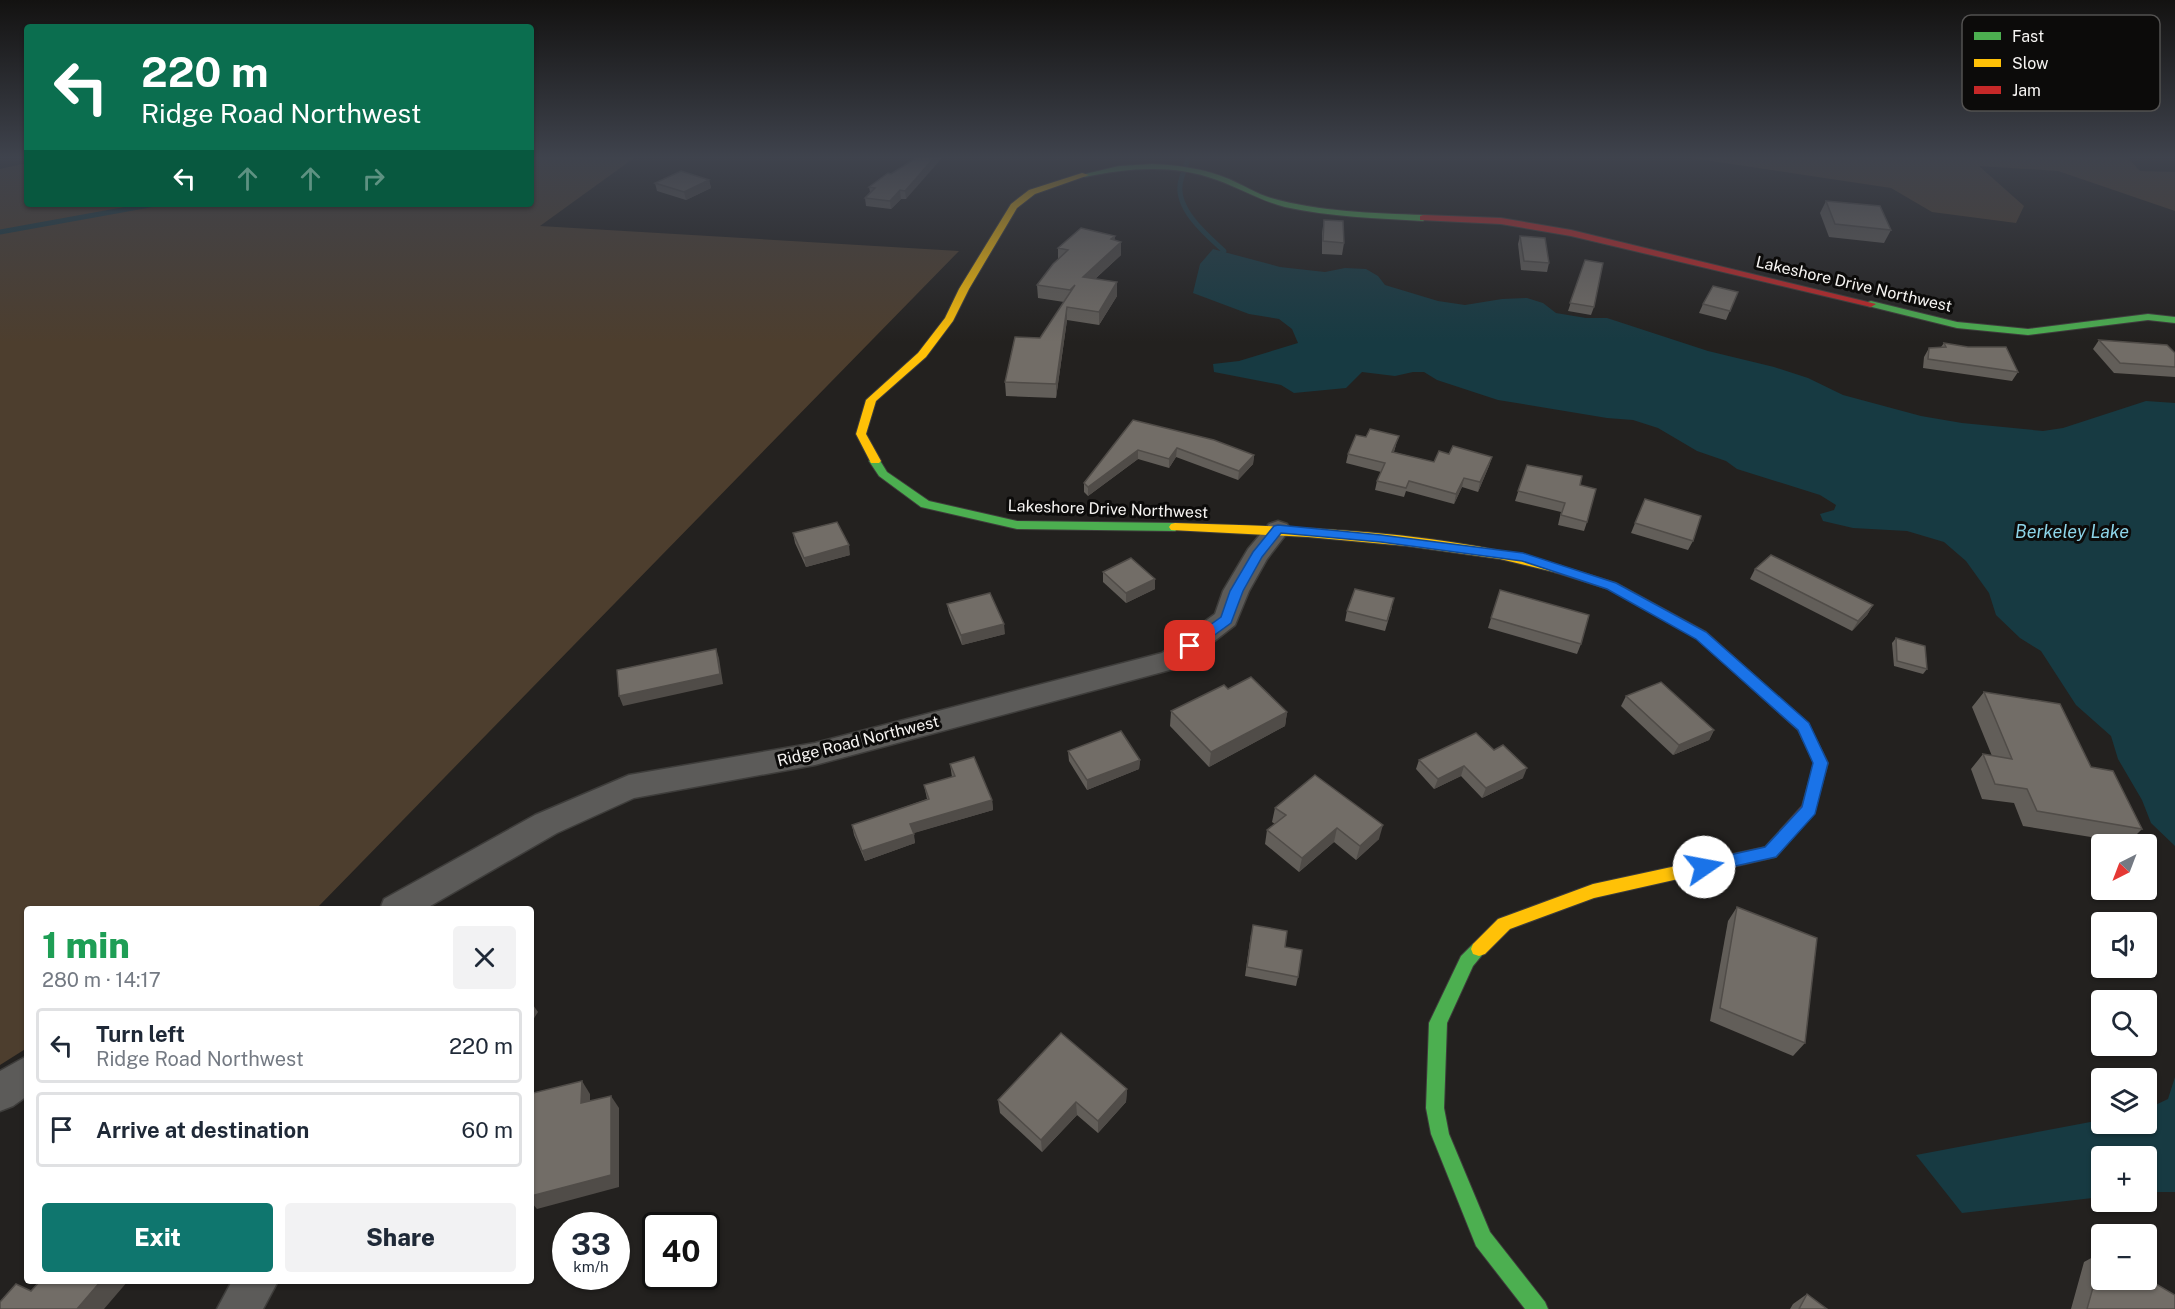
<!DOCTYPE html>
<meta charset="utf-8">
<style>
:root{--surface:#fff;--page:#f2f2f3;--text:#1f2937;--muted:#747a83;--line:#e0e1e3;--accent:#0f766e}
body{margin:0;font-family:"Public Sans",sans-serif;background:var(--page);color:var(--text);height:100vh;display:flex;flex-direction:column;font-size:22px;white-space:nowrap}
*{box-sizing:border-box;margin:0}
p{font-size:20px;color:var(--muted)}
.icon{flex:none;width:33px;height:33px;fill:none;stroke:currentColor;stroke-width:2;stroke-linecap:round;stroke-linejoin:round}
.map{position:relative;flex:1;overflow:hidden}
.panel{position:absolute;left:24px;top:906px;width:510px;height:378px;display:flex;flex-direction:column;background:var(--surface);border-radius:6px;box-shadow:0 2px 4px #0004}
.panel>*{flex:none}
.hud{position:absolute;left:24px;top:24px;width:510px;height:183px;border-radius:6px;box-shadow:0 2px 4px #0004;background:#0b6e4f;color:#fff;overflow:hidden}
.needle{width:39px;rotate:222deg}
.tools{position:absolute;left:2091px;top:834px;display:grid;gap:12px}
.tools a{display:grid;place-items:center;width:66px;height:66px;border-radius:6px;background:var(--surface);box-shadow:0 2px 4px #0004;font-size:30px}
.speed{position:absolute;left:552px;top:1212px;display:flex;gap:12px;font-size:30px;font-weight:700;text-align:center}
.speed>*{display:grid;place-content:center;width:78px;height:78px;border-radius:50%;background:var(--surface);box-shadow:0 2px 4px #0004;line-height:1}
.speed small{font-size:15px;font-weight:400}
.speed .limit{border:3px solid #111;border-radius:9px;background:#fff;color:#111}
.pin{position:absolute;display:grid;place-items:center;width:51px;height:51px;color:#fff;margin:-26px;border-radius:12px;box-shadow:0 3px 9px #0006}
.me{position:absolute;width:66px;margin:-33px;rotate:78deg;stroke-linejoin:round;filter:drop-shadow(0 0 4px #0008)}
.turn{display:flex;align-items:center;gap:21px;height:126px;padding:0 18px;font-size:27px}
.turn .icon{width:78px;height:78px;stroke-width:2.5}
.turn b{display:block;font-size:42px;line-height:51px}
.lanes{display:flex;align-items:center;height:57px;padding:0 18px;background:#0003;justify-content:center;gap:30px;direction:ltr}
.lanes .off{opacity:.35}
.round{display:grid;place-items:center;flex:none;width:63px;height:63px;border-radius:6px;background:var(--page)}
.overview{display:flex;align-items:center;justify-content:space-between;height:102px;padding:0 18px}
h1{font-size:36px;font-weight:800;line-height:45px;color:#1e9e55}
.action{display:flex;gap:12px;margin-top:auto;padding:12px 18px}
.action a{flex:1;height:69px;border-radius:6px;background:var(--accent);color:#fff;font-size:24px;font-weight:800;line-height:69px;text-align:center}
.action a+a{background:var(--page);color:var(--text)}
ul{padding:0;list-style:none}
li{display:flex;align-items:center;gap:18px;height:75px;margin:0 12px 9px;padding:0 6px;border:3px solid var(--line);border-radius:6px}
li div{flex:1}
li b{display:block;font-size:22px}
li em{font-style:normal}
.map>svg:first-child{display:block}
.green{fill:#4d3e2e}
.water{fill:#173a42}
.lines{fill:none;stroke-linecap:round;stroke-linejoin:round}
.stream{stroke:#173a42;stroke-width:5}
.street-casing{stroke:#3e3d3b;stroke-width:3}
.fast-casing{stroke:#3e3d3b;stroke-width:2}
.slow-casing{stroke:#3e3d3b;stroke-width:2}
.jam-casing{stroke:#3e3d3b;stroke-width:2}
.street{fill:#5c5b59;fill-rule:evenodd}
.fast{fill:#4caf50;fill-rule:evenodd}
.slow{fill:#ffc107;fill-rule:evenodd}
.jam{fill:#c62828;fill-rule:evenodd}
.wall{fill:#625e59}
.shaded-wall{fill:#504c48}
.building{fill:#726d67;stroke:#504c48;stroke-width:1.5}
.route{fill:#1a73e8;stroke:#114b97;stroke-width:1.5}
.labels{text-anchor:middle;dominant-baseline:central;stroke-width:6;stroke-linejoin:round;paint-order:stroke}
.street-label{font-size:16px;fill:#f6f4f2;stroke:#0c0b0a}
.water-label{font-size:18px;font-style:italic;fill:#8dd4e8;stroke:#0c0b0a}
.key{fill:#0c0b0a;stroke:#525150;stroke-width:1.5}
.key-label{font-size:16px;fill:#f6f4f2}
</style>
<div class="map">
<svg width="2175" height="1309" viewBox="0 0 2175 1309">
<rect width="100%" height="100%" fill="#23211f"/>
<g class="green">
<path d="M531,158H634L540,226L959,251L316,909H27V1048L0,1065V169L27,163V204H531Z"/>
<path d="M1691,158H2128L2140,171L2175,172V211L2058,171L1979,166L2024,206L2016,223L1932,212L1891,188Z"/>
</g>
<g class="water">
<path d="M1213,249L1280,267L1325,272L1345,268L1366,269L1378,276L1385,285L1438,301L1465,305L1502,299L1527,298L1543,303L1556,313L1586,318H1607L1708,351L1774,367L1808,378L1843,395L1921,416L1962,423L2043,431L2063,428L2146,401L2175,403V846L2151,823L2142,800L2118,759L2111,736L2076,705L2041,651L2020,638L1996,615L1989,593L1966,561L1944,542L1907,531L1853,528L1823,521L1820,514L1834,510L1836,505L1820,495L1737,469L1726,461L1697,451L1658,428L1633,420L1607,418L1498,400L1437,380L1424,372H1413L1395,376L1362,372L1346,388L1294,393L1281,385L1214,372L1213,364L1239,361L1298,343L1292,329L1279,319L1249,314L1193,293L1200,264Z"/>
<path d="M2175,1077V1192H2147L2146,1156H2102L2101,1197L1962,1213L1916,1155L2101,1120L2102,1124H2146L2147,1109L2168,1099Z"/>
</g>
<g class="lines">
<g class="stream">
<path d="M1188,158C1186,167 1181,176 1180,185C1177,211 1208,236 1224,251"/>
<path d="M0,232L155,204"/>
</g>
<g class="street-casing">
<g id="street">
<path d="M1278,521L1287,524L1290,529L1267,559L1249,591L1235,625L1181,667L815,765L634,798L557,833L425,909H380L384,899L535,815L629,775L815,743L1162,653L1215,614L1223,591L1248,549L1269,524Z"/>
<path d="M27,1056V1096L13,1106L0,1111V1071Z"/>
<path d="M232,1281H278L263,1309H217Z"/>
</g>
</g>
<g class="fast-casing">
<g id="fast">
<path d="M1152,164C1179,165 1205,169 1229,179C1243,185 1257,194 1271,198C1320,212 1373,213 1423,215L1427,218L1423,221C1377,218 1330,217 1285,207C1261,201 1240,188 1217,180C1173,164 1129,168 1085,177L1081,175L1119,166Z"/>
<path d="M1871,301L1957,322L2028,329L2148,314L2175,317V323L2148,320L2028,335L1957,328L1868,306V302Z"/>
<path d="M875,458L879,459L887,472L929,501L1017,521L1175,523L1181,527L1175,531L1017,529L921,507L879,476L869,461Z"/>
<path d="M1479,942L1485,944L1487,949L1473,966L1447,1023L1444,1108L1449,1134L1490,1232L1545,1302L1548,1309H1525L1476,1246L1431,1134L1426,1108L1429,1023L1461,956L1473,944Z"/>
</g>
</g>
<g class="slow-casing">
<g id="slow">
<path d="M1082,173L1089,175L1035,194L1017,208L969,289L953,321L926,357L876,401L866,434L881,461L879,463H871L856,434L866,400L918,353L945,318L959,289L1011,204L1029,190Z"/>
<path d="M1175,523C1302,527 1440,530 1562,566L1564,569L1558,573L1500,559L1407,546L1308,537L1171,530L1169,527L1171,524Z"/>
<path d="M1690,863L1696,865L1698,870L1696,875L1594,898L1510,929L1485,954L1479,956L1473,954L1471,949L1473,944L1498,919L1593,884Z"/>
</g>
</g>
<g class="jam-casing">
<g id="jam">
<path d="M1423,215L1501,218L1571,230L1876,304L1871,307L1571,236L1501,224L1420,220V216Z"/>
<path d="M1558,565L1616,583L1706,632L1808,723L1828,763L1814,813L1776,857L1690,877L1684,875L1682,870L1684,865L1690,863L1765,847L1802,806L1814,763L1798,730L1696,638L1608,589L1554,572L1552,569L1554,566Z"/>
</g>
</g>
<use href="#street" class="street"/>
<use href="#fast" class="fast"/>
<use href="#slow" class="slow"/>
<use href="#jam" class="jam"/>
</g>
<g class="wall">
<path d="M916,158L906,199H901L891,209L866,206L865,198L870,192L869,187Z"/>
<path d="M709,180L711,188L686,200L657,191L655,183Z"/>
<path d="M1826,201L1891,230L1884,243L1829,237L1820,213Z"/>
<path d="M1324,220L1344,243L1342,255L1322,254V233Z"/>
<path d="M1115,236L1114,240L1121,255L1095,279L1117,282V296L1099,325L1067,320L1056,398L1006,396L1005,382L1040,338L1064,302L1038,298L1037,285L1058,259V248Z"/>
<path d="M1520,236L1549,263L1547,272L1521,270L1518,244Z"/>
<path d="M1585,260L1594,307L1591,315L1568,311Z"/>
<path d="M1738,292L1726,320L1699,313L1703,304Z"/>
<path d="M2099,340L2175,353V377L2114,373L2093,349Z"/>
<path d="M1944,343L2018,372L2012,381L1923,368L1924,357L1929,348L1941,347Z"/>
<path d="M1133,420L1254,455L1253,464L1238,480L1176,457L1169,468L1138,459L1088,496L1084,492V483Z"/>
<path d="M1396,445L1394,452L1434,462L1449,454L1492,457L1489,466L1478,492L1462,487L1454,504L1406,491L1404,497L1375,490L1377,481L1381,472L1346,463L1348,454Z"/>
<path d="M1527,465L1580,485L1587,522L1584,531L1558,525L1561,512L1515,501Z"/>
<path d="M1645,499L1693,541L1688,550L1631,533Z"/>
<path d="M793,533L850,555L806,567L795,543Z"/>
<path d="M1755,569L1873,605L1867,615L1852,631L1750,579Z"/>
<path d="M1103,572L1155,579V589L1126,603L1103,582Z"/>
<path d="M1500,590L1581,644L1577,654L1488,628Z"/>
<path d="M947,604L1005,634L962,645L949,613Z"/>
<path d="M1392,608L1385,631L1345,621L1347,611Z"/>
<path d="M1896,638L1927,669L1923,674L1894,666L1892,643Z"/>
<path d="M1228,689L1287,712L1285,726L1209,767L1170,726L1171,711Z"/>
<path d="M1984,692L2091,767L2142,829L2128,843L2023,826L2014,803L1982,799L1971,769L1983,754L1992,756L1972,707Z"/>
<path d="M1626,696L1714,730L1709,740L1673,755L1621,706Z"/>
<path d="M1476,733L1523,778L1482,798L1461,776L1434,789L1416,769L1419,760Z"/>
<path d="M1068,751L1140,760L1139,769L1087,790L1069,761Z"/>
<path d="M950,764L992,800L993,810L913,833L915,843L865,861L854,835L852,825L927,799L924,785L952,777Z"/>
<path d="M1275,808L1379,839L1356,860L1334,842L1299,872L1265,844L1267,830L1275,824L1272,822Z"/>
<path d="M1737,907L1805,1043L1793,1056L1710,1021L1728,921Z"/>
<path d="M1251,934L1285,947L1298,977L1296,986L1245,976Z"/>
<path d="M1127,1089L1126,1102L1098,1133L1077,1115L1042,1152L1000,1113L998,1100Z"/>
<path d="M2102,1252V1280L2175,1309H2071L2084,1262Z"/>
<path d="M1807,1294L1827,1309H1790L1793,1304Z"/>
</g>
<g class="shaded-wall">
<path d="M934,158H942L906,199L905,191Z"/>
<path d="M709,180L711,188L686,200L684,192Z"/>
<path d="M900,190L901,199L891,209L890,201Z"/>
<path d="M1115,236L1114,248L1121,242V255L1083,290V277L1111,239Z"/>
<path d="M1117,282V296L1099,325V312Z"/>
<path d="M1067,307V320L1056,398V384Z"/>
<path d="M1399,436L1396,445L1390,461L1392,452Z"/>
<path d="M1177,448L1176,457L1169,468V459Z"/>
<path d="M1138,450V459L1088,496V487Z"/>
<path d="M1254,455L1253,464L1238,480L1239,471Z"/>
<path d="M1492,457L1489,466L1478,492L1480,482Z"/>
<path d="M1464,478L1462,487L1454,504L1456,494Z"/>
<path d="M849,545L850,555L806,567L804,558Z"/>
<path d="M1155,579V589L1126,603V593Z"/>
<path d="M1873,605L1867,615L1852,631L1858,621Z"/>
<path d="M1004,624L1005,634L962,645L961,635Z"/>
<path d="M716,649L719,658L723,684L623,706L619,696Z"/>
<path d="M1287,712L1285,726L1209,767L1211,752Z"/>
<path d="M1714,730L1709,740L1673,755L1679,745Z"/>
<path d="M1140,760L1139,769L1087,790V780Z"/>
<path d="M1464,766L1461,776L1434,789L1438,779Z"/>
<path d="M1527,768L1523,778L1482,798L1486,788Z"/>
<path d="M992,800L993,810L911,834L910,824Z"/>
<path d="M1383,825L1379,839L1356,860L1360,846Z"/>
<path d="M1337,828L1334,842L1299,872L1302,858Z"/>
<path d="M914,834L915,843L865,861L862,851Z"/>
<path d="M531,1002L538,1012L531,1023Z"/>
<path d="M582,1081L590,1094V1116L581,1103Z"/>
<path d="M1127,1089L1126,1102L1098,1133V1121Z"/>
<path d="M611,1096L619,1108V1187L537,1209L531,1202V1196Z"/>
<path d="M1076,1102L1077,1115L1042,1152L1041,1140Z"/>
<path d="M101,1281H128L104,1309H77Z"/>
</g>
<g class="building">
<path d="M916,158H934L905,191L900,190L890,201L865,198L875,188L869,187L888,173L891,174Z"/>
<path d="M681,171L709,180L684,192L655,183Z"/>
<path d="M1826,201L1880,206L1891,230L1835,224Z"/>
<path d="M1324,220L1343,221L1344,243L1323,241Z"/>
<path d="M1081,228L1115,236L1111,239L1121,242L1083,277L1117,282L1099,312L1067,307L1056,384L1005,382L1015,337L1040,338L1075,285L1070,290L1037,285L1053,264L1068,250L1058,248Z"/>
<path d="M1520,236L1545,238L1549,263L1524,261Z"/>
<path d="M1585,260L1603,263L1594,307L1570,303Z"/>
<path d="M1713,286L1738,292L1730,311L1703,304Z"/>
<path d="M2099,340L2167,345L2175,353V367L2120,363Z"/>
<path d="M1944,343L1968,347H2006L2018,372L1928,359L1929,348L1946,347Z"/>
<path d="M1133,420L1214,440L1254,455L1239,471L1177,448L1169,459L1138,450L1088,487L1084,483Z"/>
<path d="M1370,429L1399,436L1392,452L1434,462L1439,451L1449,454L1453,446L1492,457L1480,482L1464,478L1456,494L1409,481L1406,488L1377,481L1385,463L1348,454L1356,435L1366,437Z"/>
<path d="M1527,465L1582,476L1580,485L1596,489L1587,522L1561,515L1565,503L1518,491Z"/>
<path d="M1645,499L1701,516L1693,541L1635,523Z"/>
<path d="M837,522L849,545L804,558L793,533Z"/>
<path d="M1771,555L1873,605L1858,621L1755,569Z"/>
<path d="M1131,558L1155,579L1126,593L1103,572Z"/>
<path d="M1355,589L1394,598L1387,621L1347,611Z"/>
<path d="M1500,590L1589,615L1581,644L1491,618Z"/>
<path d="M990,593L1004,624L961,635L947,604Z"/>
<path d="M1896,638L1925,646L1927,669L1897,661Z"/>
<path d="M716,649L720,674L619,696L617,670Z"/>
<path d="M1251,677L1287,712L1211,752L1171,711L1224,685L1228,689Z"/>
<path d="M1661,682L1714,730L1679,745L1626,696Z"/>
<path d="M1984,692L2060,704L2091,767L2113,771L2142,829L2037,811L2027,789L1995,784L1983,754L2012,759Z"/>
<path d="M1121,731L1140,760L1087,780L1068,751Z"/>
<path d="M1476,733L1494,750L1503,745L1527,768L1486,788L1464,766L1438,779L1419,760Z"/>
<path d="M974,757L992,800L910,824L914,834L862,851L852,825L929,799L924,785L955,776L950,764Z"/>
<path d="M1315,775L1383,825L1360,846L1337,828L1302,858L1267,830L1286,815L1275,808Z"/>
<path d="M1737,907L1817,938L1805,1043L1720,1008Z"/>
<path d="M1253,925L1287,931L1285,947L1302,950L1298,977L1247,967Z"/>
<path d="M1061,1033L1127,1089L1098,1121L1076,1102L1041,1140L998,1100Z"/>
<path d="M582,1081L581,1103L611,1096V1175L531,1196V1122L533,1093Z"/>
<path d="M2102,1255V1280H2146V1278L2175,1295V1309H2087Z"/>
<path d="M40,1281H101L77,1309H0V1302L16,1284L31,1291Z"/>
<path d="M1807,1294L1827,1309H1799Z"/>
</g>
<linearGradient id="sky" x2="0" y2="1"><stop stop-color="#131211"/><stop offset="0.46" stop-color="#3f434d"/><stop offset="1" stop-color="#3f434d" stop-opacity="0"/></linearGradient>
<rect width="2175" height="342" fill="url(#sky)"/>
<path class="route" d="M1278,525L1381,535L1523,553L1616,583L1706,632L1809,723L1828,763L1815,814L1776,857L1704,873L1698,871L1696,867L1698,862L1765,847L1802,807L1813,763L1798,730L1696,639L1607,589L1522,561L1381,542L1281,533L1262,557L1243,591L1231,623L1194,650H1185L1183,646L1185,643L1221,617L1230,591L1253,552L1274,526Z"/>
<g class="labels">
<g class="street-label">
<text transform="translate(1854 284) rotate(13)">Lakeshore Drive Northwest</text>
<text transform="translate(1108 509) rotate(2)">Lakeshore Drive Northwest</text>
<text transform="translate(858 741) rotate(-14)">Ridge Road Northwest</text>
</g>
<g class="water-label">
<text x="2072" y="531">Berkeley Lake</text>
</g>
</g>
<rect x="1962" y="15" width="198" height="96" rx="9" class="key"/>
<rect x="1974" y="32" width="27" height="8" fill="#4caf50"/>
<rect x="1974" y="59" width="27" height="8" fill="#ffc107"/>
<rect x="1974" y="86" width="27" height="8" fill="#c62828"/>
<g class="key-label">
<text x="2012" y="42">Fast</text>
<text x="2012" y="69">Slow</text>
<text x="2012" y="96">Jam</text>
</g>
</svg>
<div class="tools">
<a><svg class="needle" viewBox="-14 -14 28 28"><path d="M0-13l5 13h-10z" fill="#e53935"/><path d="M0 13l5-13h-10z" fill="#747a83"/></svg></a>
<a><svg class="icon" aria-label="sound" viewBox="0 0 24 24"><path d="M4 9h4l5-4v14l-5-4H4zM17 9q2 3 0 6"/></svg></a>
<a><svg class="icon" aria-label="search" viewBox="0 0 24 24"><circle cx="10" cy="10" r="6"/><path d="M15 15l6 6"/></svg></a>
<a><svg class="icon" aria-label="layers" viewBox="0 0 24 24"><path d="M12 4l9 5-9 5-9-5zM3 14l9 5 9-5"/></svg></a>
<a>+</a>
<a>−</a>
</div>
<div class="speed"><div>33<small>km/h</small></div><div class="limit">40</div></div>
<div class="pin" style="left:1190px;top:646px;background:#d93025"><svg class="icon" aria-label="arrive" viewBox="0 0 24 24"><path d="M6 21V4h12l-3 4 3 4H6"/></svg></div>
<svg class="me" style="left:1704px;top:867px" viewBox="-20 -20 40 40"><circle r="19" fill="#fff"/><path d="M0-13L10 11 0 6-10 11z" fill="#1a73e8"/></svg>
<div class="hud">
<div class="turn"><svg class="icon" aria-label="left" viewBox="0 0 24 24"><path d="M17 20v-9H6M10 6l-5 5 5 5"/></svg><div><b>220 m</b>Ridge Road Northwest</div></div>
<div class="lanes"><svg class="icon" aria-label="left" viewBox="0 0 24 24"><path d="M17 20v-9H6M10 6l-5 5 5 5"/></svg><svg class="icon off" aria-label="ahead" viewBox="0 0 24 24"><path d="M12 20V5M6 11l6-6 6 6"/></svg><svg class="icon off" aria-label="ahead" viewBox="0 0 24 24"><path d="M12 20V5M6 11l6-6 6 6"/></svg><svg class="icon off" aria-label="right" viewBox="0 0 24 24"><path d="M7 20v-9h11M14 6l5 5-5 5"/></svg></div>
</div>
<section class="panel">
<div class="overview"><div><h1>1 min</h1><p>280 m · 14:17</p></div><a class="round"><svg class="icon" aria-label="close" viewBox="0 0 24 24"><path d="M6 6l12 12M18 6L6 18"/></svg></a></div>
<ul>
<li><svg class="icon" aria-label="left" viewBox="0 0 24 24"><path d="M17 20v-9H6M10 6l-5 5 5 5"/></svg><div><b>Turn left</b><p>Ridge Road Northwest</p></div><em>220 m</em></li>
<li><svg class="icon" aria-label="arrive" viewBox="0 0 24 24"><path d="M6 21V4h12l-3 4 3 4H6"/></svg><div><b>Arrive at destination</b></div><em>60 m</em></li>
</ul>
<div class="action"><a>Exit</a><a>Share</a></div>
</section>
</div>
